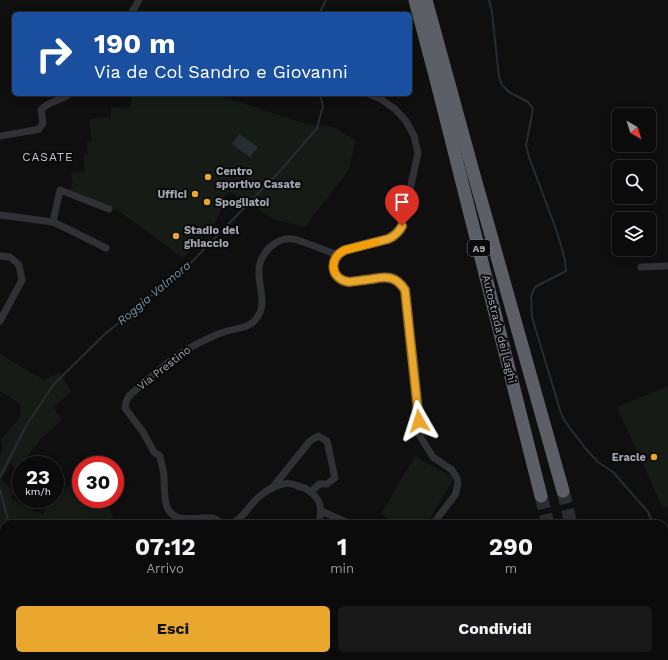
<!DOCTYPE html>
<html lang="it">
<style>
:root{--surface:#0b0b0c;--page:#19191a;--text:#f1f3f6;--muted:#9a9b9d;--line:#2b2b2d;--accent:#e9a72e}
body{margin:0;font-family:"Work Sans",sans-serif;background:var(--page);color:var(--text);height:100vh;display:flex;flex-direction:column;font-size:15px;white-space:nowrap}
*{box-sizing:border-box;margin:0}
p{font-size:13px;color:var(--muted)}
.icon{flex:none;width:22px;height:22px;fill:none;stroke:currentColor;stroke-width:2;stroke-linecap:round;stroke-linejoin:round}
.map{position:relative;flex:1;overflow:hidden}
.drawer{position:absolute;left:0px;top:520px;width:668px;height:140px;display:flex;flex-direction:column;background:var(--surface);border-radius:12px 12px 0 0;box-shadow:0 2px 10px #0003,0 0 0 1px var(--line)}
.drawer>*{flex:none}
.hud{position:absolute;left:12px;top:12px;width:400px;height:84px;border-radius:6px;box-shadow:0 2px 10px #0003,0 0 0 1px var(--line);background:#1a4fa0;color:#fff;overflow:hidden}
.needle{width:26px;rotate:141deg}
.fabs{position:absolute;left:612px;top:108px;display:grid;gap:8px}
.fabs a{display:grid;place-items:center;width:44px;height:44px;border-radius:6px;background:var(--surface);box-shadow:0 2px 10px #0003,0 0 0 1px var(--line);font-size:20px}
.speed{position:absolute;left:12px;top:456px;display:flex;gap:8px;font-size:20px;font-weight:700;text-align:center}
.speed>*{display:grid;place-content:center;width:52px;height:52px;border-radius:50%;background:var(--surface);box-shadow:0 2px 10px #0003,0 0 0 1px var(--line);line-height:1}
.speed small{font-size:10px;font-weight:400}
.speed .limit{border:6px solid #d22;background:#fff;color:#111}
.pin{position:absolute;display:grid;place-items:center;width:34px;height:34px;color:#fff;margin:-41px -17px;border-radius:50% 50% 50% 0;rotate:-45deg;box-shadow:0 0 4px #0007}
.pin .icon{rotate:45deg}
.me{position:absolute;width:44px;margin:-22px;rotate:354deg;stroke-linejoin:round;filter:drop-shadow(0 0 3px #0008)}
.turn{display:flex;align-items:center;gap:14px;height:84px;padding:0 16px;font-size:18px}
.turn .icon{width:52px;height:52px;stroke-width:2.5}
.turn b{display:block;font-size:28px;line-height:34px}
.eta{display:flex;justify-content:space-evenly;align-items:center;height:68px;text-align:center}
.eta b{font-size:24px;font-weight:700;line-height:28px}
.action{display:flex;gap:8px;margin-top:auto;padding:8px 16px}
.action a{flex:1;height:46px;border-radius:6px;background:var(--accent);color:#111;font-size:16px;font-weight:700;line-height:46px;text-align:center}
.action a+a{background:var(--page);color:var(--text)}
.map>svg:first-child{display:block}
.green{fill:#161b16}
.water{fill:#262e33}
.lines{fill:none;stroke-linecap:round;stroke-linejoin:round}
.stream{stroke:#262e33;stroke-width:2}
.motorway-tunnel{stroke:#2c2d30;stroke-width:13;stroke-dasharray:13 6;stroke-linecap:butt}
.minor{stroke:#303135;stroke-width:7}
.secondary{stroke:#3e4045;stroke-width:10}
.motorway{stroke:#5c5f66;stroke-width:13}
.route-casing{stroke:#976d1e;stroke-width:10}
.route{stroke:#e9a72e;stroke-width:7}
.slow{stroke:#f59e0b;stroke-width:7}
.poi-dot{fill:#e9a72e;stroke:#0a0a0b;stroke-width:1.5}
.labels{text-anchor:middle;dominant-baseline:central;stroke-width:4;stroke-linejoin:round;paint-order:stroke}
.shield{fill:#0a0a0b;stroke:#74777f;stroke-width:1}
.shield-label{font-size:10px;font-weight:bold;fill:#a1a6b1}
.poi-label{font-size:11px;font-weight:bold;fill:#a1a6b1;stroke:#0a0a0b;text-anchor:start}
.street-label{font-size:11px;fill:#a1a6b1;stroke:#0a0a0b}
.neighbourhood-label{font-size:12px;letter-spacing:1px;fill:#c1c5cd;stroke:#0a0a0b}
.water-label{font-size:12px;font-style:italic;fill:#7894ab;stroke:#0a0a0b}
</style>
<div class="map">
<svg width="668" height="660" viewBox="0 0 668 660">
<rect width="100%" height="100%" fill="#0f0f10"/>
<g class="green">
<path d="M132,94L160,95L211,94L217,95L310,125L334,127L356,141L348,171L305,227L276,220L230,192L224,196L225,203L213,226L183,258L123,214L109,206L70,191L73,182L71,173L85,171L83,155L88,154L87,142H92L89,119L111,117V108L131,107Z"/>
<path d="M0,354L43,380L60,372L71,392L53,407L62,420L41,439L18,469L11,464L1,480L13,491L11,499L43,515L50,499H55V493L78,482L81,483V499H103L111,513L116,524H4V576L0,568V454L3,448L1,440C7,432 28,414 19,403C16,400 4,394 0,391Z"/>
<path d="M668,386V506L663,508L617,407Z"/>
<path d="M415,456L454,478L427,524H397L381,514Z"/>
</g>
<path class="water" d="M239,134L258,147L250,157L232,144Z"/>
<g class="lines">
<g class="stream">
<path d="M489,0L492,12L499,77L502,85L509,92L528,102L533,109L526,145L529,157L557,232L565,260L566,271L535,287L531,296L532,317L560,410L564,420L585,448L598,462L613,472L648,512L653,524"/>
<path d="M319,14L326,0"/>
<path d="M0,477L26,426L54,384L106,333L129,315L145,300L182,272L280,171L317,128L323,106L320,94"/>
<path d="M0,490L9,524"/>
<path d="M643,656L644,660"/>
</g>
<g class="motorway-tunnel">
<path d="M563,491L571,524"/>
<path d="M541,496L548,524"/>
<path d="M583,656L584,660"/>
<path d="M605,656L606,660"/>
</g>
<g class="minor">
<path d="M131,14L139,0"/>
<path d="M369,94L381,99L395,109L406,121L414,136L418,153L402,226C399,232 395,236 388,239L345,250C328,258 330,279 349,282C357,281 364,280 371,279C387,276 396,276 405,290L420,436L433,457L452,470L457,478L458,484L455,495L433,524"/>
<path d="M0,136L35,130L39,129L43,123L41,110C48,101 61,101 69,94"/>
<path d="M0,215L53,222L74,232L106,248"/>
<path d="M53,222L60,190L109,209"/>
<path d="M0,256L10,257L19,265L22,280L0,321"/>
<path d="M641,267L668,266"/>
<path d="M272,488L310,441L318,436L327,441L335,478L327,484H319L311,492"/>
<path d="M321,511L351,524"/>
<path d="M223,524C220,522 216,519 212,518C198,516 177,525 168,509C164,502 164,484 164,475C163,469 161,462 160,456L154,452L143,432L125,408L126,402L129,396C153,375 177,352 207,339C213,336 220,333 227,331C236,328 244,329 252,323C270,308 258,289 259,271C259,262 263,254 270,247C276,242 284,238 292,239C297,239 302,242 306,243C317,247 327,251 338,255"/>
<path d="M232,524C241,519 246,511 252,504C259,495 272,486 283,484C288,483 294,484 298,486C307,488 313,492 318,500C322,507 321,517 318,524"/>
<path d="M0,639H4"/>
<path d="M281,656L283,660"/>
</g>
<g class="secondary">
<path d="M0,581L4,587"/>
<path d="M78,656L88,660"/>
</g>
<g class="motorway">
<path d="M415,0L436,79L541,496"/>
<path d="M426,0L474,175L563,491"/>
</g>
</g>
<g class="lines">
<g class="route-casing">
<path id="route" d="M402,226C399,232 395,236 388,239L345,250C328,258 330,279 349,282C357,281 364,280 372,279C387,276 396,276 405,290L419,421"/>
</g>
<use href="#route" class="route"/>
<path class="slow" d="M335,273C331,263 336,254 345,250L376,242"/>
</g>
<g class="poi-dot">
<circle cx="208" cy="177" r="4"/>
<circle cx="195" cy="194" r="4"/>
<circle cx="207" cy="202" r="4"/>
<circle cx="176" cy="236" r="4"/>
<circle cx="654" cy="457" r="4"/>
</g>
<g class="labels">
<rect class="shield" x="468" y="240" width="22" height="16" rx="3"/>
<g class="shield-label">
<text x="479" y="248">A9</text>
</g>
<g class="poi-label">
<text x="216" y="171">Centro<tspan x="216" dy="13">sportivo Casate</tspan></text>
<text x="187" y="194" text-anchor="end">Uffici</text>
<text x="215" y="202">Spogliatoi</text>
<text x="184" y="230">Stadio del<tspan x="184" dy="13">ghiaccio</tspan></text>
<text x="646" y="457" text-anchor="end">Eracle</text>
</g>
<g class="street-label">
<text transform="translate(499 329) rotate(76)">Autostrada dei Laghi</text>
<text transform="translate(164 368) rotate(-38)">Via Prestino</text>
</g>
<g class="neighbourhood-label">
<text x="48" y="157">CASATE</text>
</g>
<g class="water-label">
<text transform="translate(154 293) rotate(-40)">Roggia Valmora</text>
</g>
</g>
</svg>
<div class="fabs">
<a><svg class="needle" viewBox="-14 -14 28 28"><path d="M0-13l5 13h-10z" fill="#e53935"/><path d="M0 13l5-13h-10z" fill="#9a9b9d"/></svg></a>
<a><svg class="icon" aria-label="search" viewBox="0 0 24 24"><circle cx="10" cy="10" r="6"/><path d="M15 15l6 6"/></svg></a>
<a><svg class="icon" aria-label="layers" viewBox="0 0 24 24"><path d="M12 4l9 5-9 5-9-5zM3 14l9 5 9-5"/></svg></a>
</div>
<div class="speed"><div>23<small>km/h</small></div><div class="limit">30</div></div>
<div class="pin" style="left:402px;top:226px;background:#d93025"><svg class="icon" aria-label="arrive" viewBox="0 0 24 24"><path d="M6 21V4h12l-3 4 3 4H6"/></svg></div>
<svg class="me" style="left:419px;top:421px" viewBox="-20 -20 40 40"><path d="M0-17L14 15 0 8-14 15z" fill="#e9a72e" stroke="#fff" stroke-width="4"/></svg>
<div class="hud">
<div class="turn"><svg class="icon" aria-label="right" viewBox="0 0 24 24"><path d="M7 20v-9h11M14 6l5 5-5 5"/></svg><div><b>190 m</b>Via de Col Sandro e Giovanni</div></div>
</div>
<section class="drawer">
<div class="eta">
<div><b>07:12</b><p>Arrivo</p></div>
<div><b>1</b><p>min</p></div>
<div><b>290</b><p>m</p></div>
</div>
<div class="action"><a>Esci</a><a>Condividi</a></div>
</section>
</div>
